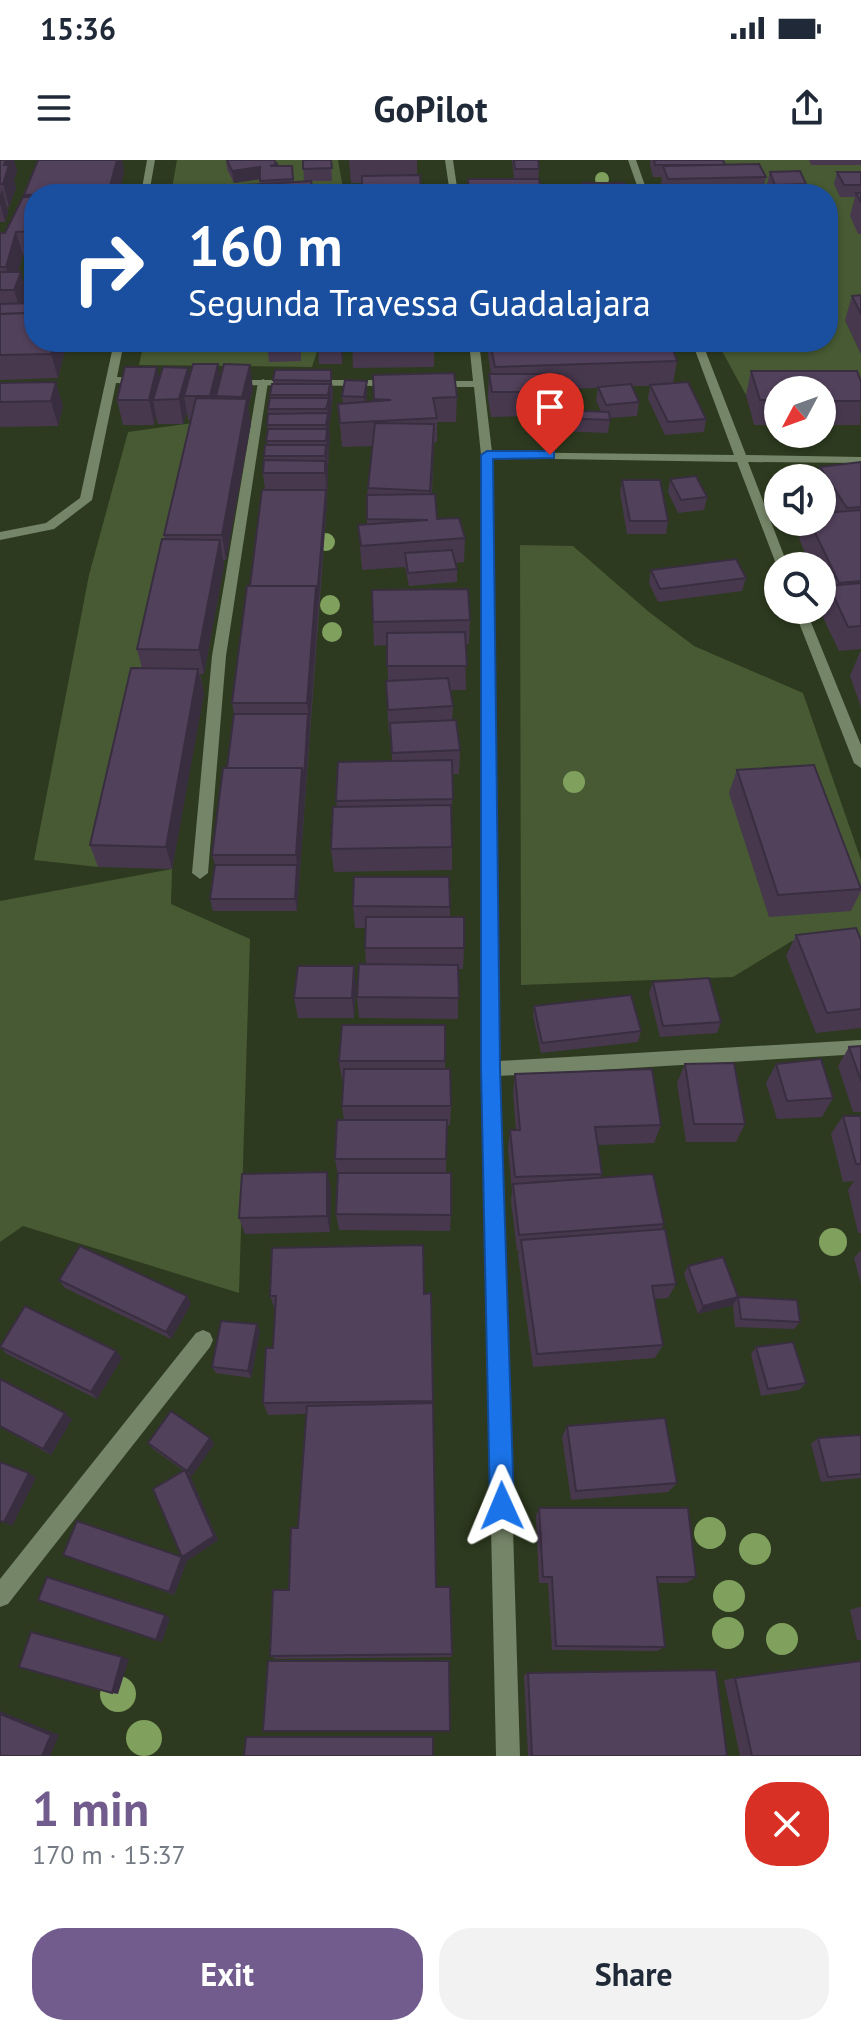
<!DOCTYPE html>
<meta charset="utf-8">
<style>
:root{--surface:#fff;--page:#f2f2f3;--text:#1f2937;--muted:#747a83;--accent:#725c8e}
body{margin:0;font-family:"PT Sans",sans-serif;background:var(--page);color:var(--text);height:100vh;display:flex;flex-direction:column;font-size:30px;white-space:nowrap}
*{box-sizing:border-box;margin:0}
p{font-size:26px;color:var(--muted)}
.icon{flex:none;width:44px;height:44px;fill:none;stroke:currentColor;stroke-width:2;stroke-linecap:round;stroke-linejoin:round}
.map{position:relative;height:1596px;overflow:hidden}
.side{display:flex;flex-direction:column;background:var(--surface);flex:1}
.side>*{flex:none}
.banner{position:absolute;left:24px;top:24px;width:814px;height:168px;border-radius:32px;box-shadow:0 2px 6px #0004;background:#1a4fa0;color:#fff;overflow:hidden}
.needle{width:52px;rotate:229deg}
.buttons{position:absolute;left:764px;top:216px;display:grid;gap:16px}
.buttons a{display:grid;place-items:center;width:72px;height:72px;border-radius:50%;background:var(--surface);box-shadow:0 2px 6px #0004;font-size:40px}
.pin{position:absolute;display:grid;place-items:center;width:68px;height:68px;color:#fff;margin:-82px -34px;border-radius:50% 50% 50% 0;rotate:-45deg;box-shadow:0 0 8px #0007}
.pin .icon{rotate:45deg}
.me{position:absolute;width:88px;margin:-44px;rotate:359deg;stroke-linejoin:round;filter:drop-shadow(0 0 6px #0008)}
.turn{display:flex;align-items:center;gap:28px;height:168px;padding:0 32px;font-size:36px}
.turn .icon{width:104px;height:104px;stroke-width:2.5}
.turn b{display:block;font-size:56px;line-height:68px}
.round{display:grid;place-items:center;flex:none;width:84px;height:84px;border-radius:32px;background:var(--page)}
.headline{display:flex;align-items:center;justify-content:space-between;height:136px;padding:0 32px}
h1{font-size:48px;font-weight:600;line-height:60px;color:var(--accent)}
.action{display:flex;gap:16px;margin-top:auto;padding:16px 32px}
.action a{flex:1;height:92px;border-radius:32px;background:var(--accent);color:#fff;font-size:32px;font-weight:600;line-height:92px;text-align:center}
.action a+a{background:var(--page);color:var(--text)}
.status{display:flex;justify-content:space-between;align-items:center;height:56px;padding:0 40px;background:var(--surface);direction:ltr}
.status svg{height:22px;fill:currentColor}
header{display:flex;justify-content:space-between;align-items:center;height:104px;padding:0 32px;background:var(--surface);font-size:36px;font-weight:600}
.map>svg:first-child{display:block}
.green{fill:#475a33}
.lines{fill:none;stroke-linecap:round;stroke-linejoin:round}
.service{fill:#758567;fill-rule:evenodd}
.minor{fill:#758567;fill-rule:evenodd}
.tree{fill:#80a05e}
.wall{fill:#47384e;fill-rule:evenodd}
.shaded-wall{fill:#392e40}
.building{fill:#52415b;stroke:#392e40;stroke-width:2}
.route{fill:#1a73e8;stroke:#114b97;stroke-width:2}
</style>
<div class="status"><b>15:36</b><svg viewBox="0 0 49 12"><path d="M0 12V9h3v3zM5 12V6h3v6zM10 12V3h3v9zM15 12V0h3v12zM26 1h20v11H26zM47 4h2v5h-2z"/></svg></div>
<header><svg class="icon" aria-label="menu" viewBox="0 0 24 24"><path d="M4 6h16M4 12h16M4 18h16"/></svg>GoPilot<svg class="icon" aria-label="share" viewBox="0 0 24 24"><path d="M12 15V3M7 8l5-5 5 5M5 13v7h14v-7"/></svg></header>
<div class="map">
<svg width="861" height="1596" viewBox="0 0 861 1596">
<rect width="100%" height="100%" fill="#2d3a1f"/>
<g class="green">
<path d="M177,0H338L344,34H171Z"/>
<path d="M656,0H861V158L845,160L861,194V233L778,230V235H746L717,182H828V34H675Z"/>
<path d="M144,182H320L312,207L139,205Z"/>
<path d="M200,262L98,707L34,700L89,415L128,272Z"/>
<path d="M520,385L573,386L649,452L694,486L803,533L861,700V777L792,781L733,817L521,825Z"/>
<path d="M172,709L171,744L250,779L239,1133L23,1066L0,1082V741Z"/>
</g>
<g class="lines">
<path class="service" d="M263,219L268,222L226,496L208,713L200,719L192,713L212,496L258,222Z"/>
<g class="minor">
<path d="M147,0H155L149,34H141Z"/>
<path d="M445,0H453L458,34H450Z"/>
<path d="M628,0H636L648,34H640Z"/>
<path d="M114,182H124L117,217L142,218L147,221L142,224L116,223L92,340L54,369L0,380V372L46,363L80,338Z"/>
<path d="M469,182H479L492,292L734,295L692,182H702L746,295L861,297V303L748,302L788,406H778V409L737,302L493,298L498,901L861,880V894L499,916L520,1596H496L481,909V295L474,227H433L428,224L433,221H473Z"/>
<path d="M229,220H394L399,223L394,226L233,225L229,224Z"/>
<path d="M794,450H806L861,585V608L854,603Z"/>
<path d="M203,1170L210,1173L213,1180L210,1187L8,1444L0,1447V1419L196,1173Z"/>
</g>
</g>
<g class="tree">
<circle cx="602" cy="19" r="7"/>
<circle cx="326" cy="382" r="9"/>
<circle cx="330" cy="445" r="10"/>
<circle cx="332" cy="472" r="10"/>
<circle cx="574" cy="622" r="11"/>
<circle cx="833" cy="1082" r="14"/>
<circle cx="710" cy="1373" r="16"/>
<circle cx="755" cy="1389" r="16"/>
<circle cx="729" cy="1436" r="16"/>
<circle cx="728" cy="1473" r="16"/>
<circle cx="782" cy="1479" r="16"/>
<circle cx="118" cy="1534" r="18"/>
<circle cx="144" cy="1578" r="18"/>
</g>
<g class="wall">
<path d="M0,0H14L17,11L14,20L16,28L9,47H7L8,52L5,62H0Z"/>
<path d="M38,0H122L124,12L34,34V95H23L18,112L27,135L25,143L67,182L58,218L0,220V73H5L25,37L24,35Z"/>
<path d="M226,0H274L277,6H292L294,22H304L303,0H331L332,21H311L313,34H246L260,24V19L234,23L227,9Z"/>
<path d="M349,0H417V15L362,23H351Z"/>
<path d="M512,0H538L539,9L538,19L541,34H468V19H514Z"/>
<path d="M650,0H723L725,5L766,17L762,34H662L660,29L662,17H653L650,5Z"/>
<path d="M809,0H861V5H811Z"/>
<path d="M770,12L806,24L804,34H771L767,24Z"/>
<path d="M837,12H861V74H858L850,56L855,37H840L834,24Z"/>
<path d="M861,135V194L845,160L852,136Z"/>
<path d="M267,182H301V201L269,202Z"/>
<path d="M318,182H344L342,204H319Z"/>
<path d="M352,182H434V207L353,208Z"/>
<path d="M486,182H670L677,201L673,223L706,259L704,272L665,275L648,239L650,226H632L639,242L637,256L610,258L608,273L532,270V256L491,257L488,238L489,214H491ZM598,228L596,240L601,252L560,250L561,229Z"/>
<path d="M188,208L189,215L220,218L253,229L248,247L251,263L226,400H223L224,405L204,514H200L204,533L172,709L98,707L90,685L142,508L137,489L165,379L164,375L191,260H188L187,252L183,264H158L156,256L154,265H123L117,240L159,219Z"/>
<path d="M331,210L333,235L329,268L330,278L328,305L327,343L297,751H213L210,739L215,705L212,695L227,608L234,554L232,543L265,330L263,313L264,296L267,285L268,249L273,224V220Z"/>
<path d="M751,211L861,222L860,265H822V230H778V265H754L746,235Z"/>
<path d="M373,215L457,237L456,262H437V282H434L432,334L437,359L465,378L464,402L456,403L457,409V422L409,426L405,407L362,410L358,365H367V335L373,286L342,287L338,244L343,243L342,236L367,234L366,242L374,241Z"/>
<path d="M0,223L63,246L58,266L0,267Z"/>
<path d="M861,302V489L839,491L820,451L822,450V446L825,436L822,429V406H811L799,379L804,362H822L826,353L822,347V318H817L820,307Z"/>
<path d="M670,319L707,337L704,350L678,353L668,332Z"/>
<path d="M622,320L668,361L666,374H627L620,333Z"/>
<path d="M651,410L746,418L742,431L658,442L649,423Z"/>
<path d="M372,430L470,460L469,484H465L466,530H450L453,546L452,560L460,590L459,614H452V710L334,712L331,689L337,647L336,641L392,601L391,574H389L387,545L386,521H388L387,485L374,486Z"/>
<path d="M860,492H861V547L850,516Z"/>
<path d="M737,610L861,726V731L851,751L769,757L729,633Z"/>
<path d="M353,746L450,747V757L464,788L463,809H458V859L359,858L357,837L366,804L365,788L366,768H355Z"/>
<path d="M796,775L861,780V868L816,873L786,796Z"/>
<path d="M354,806L356,827L354,858H298L294,838Z"/>
<path d="M653,822L721,862L717,873L660,877L649,833Z"/>
<path d="M534,846L641,871L638,882L541,893L533,856Z"/>
<path d="M445,865V909L451,946L450,965H447L446,1013L451,1055L450,1071L339,1070L336,1054L338,1016L335,999L344,960L342,946L343,920H342L339,901Z"/>
<path d="M861,886V952H853L838,906L849,887Z"/>
<path d="M685,904L745,964L736,982H686L677,923Z"/>
<path d="M776,904L833,938L822,957L777,959L766,923Z"/>
<path d="M515,914L661,965L654,983L598,985L602,1014L600,1018L664,1064L661,1070L676,1124L668,1138L655,1139L663,1185L655,1198L533,1207L518,1095L519,1090L517,1091L511,1041L512,1031L508,988L510,970H516L513,933Z"/>
<path d="M843,956H861V1073H858L848,1030L854,1021L843,1022L831,974Z"/>
<path d="M331,1029L330,1072L245,1074L239,1058Z"/>
<path d="M861,1090V1124L854,1098Z"/>
<path d="M688,1106L738,1137L800,1162L794,1169L735,1167L733,1145L698,1154L684,1114Z"/>
<path d="M59,1120L187,1136L191,1144L171,1179L65,1128Z"/>
<path d="M431,1133L436,1427L452,1494L451,1497L276,1499L270,1496L289,1430L298,1368L306,1254L268,1255L263,1243L273,1188L275,1150L270,1136Z"/>
<path d="M260,1171L251,1218L216,1213L212,1207Z"/>
<path d="M0,1187L116,1191L122,1198L97,1239L7,1194Z"/>
<path d="M756,1187L806,1223L799,1230L761,1236L751,1194Z"/>
<path d="M0,1219L72,1259L51,1295L0,1267Z"/>
<path d="M567,1266L677,1323L668,1332L571,1340L562,1277Z"/>
<path d="M861,1275V1318L821,1322L811,1284L818,1278Z"/>
<path d="M210,1278L214,1284L192,1316L188,1314L218,1380L187,1401L174,1435L63,1395L182,1397L184,1311L153,1289L148,1283Z"/>
<path d="M539,1348L696,1417L686,1423H658L665,1487L657,1491L552,1490L548,1423H539L536,1356Z"/>
<path d="M859,1447H861V1480H857L850,1450Z"/>
<path d="M528,1513L727,1596H528L524,1515Z"/>
<path d="M735,1518L861,1596H740L724,1520Z"/>
</g>
<g class="shaded-wall">
<path d="M6,0H14L17,11L14,20L16,28L9,47L3,24L4,5Z"/>
<path d="M117,0H122L124,12L119,34H108Z"/>
<path d="M260,7L261,19L234,23L232,11Z"/>
<path d="M2,29L8,52L5,62L0,43V35Z"/>
<path d="M16,72L23,95L12,131L6,107Z"/>
<path d="M21,112L27,135L21,154L14,130Z"/>
<path d="M54,182H67L58,218L51,194Z"/>
<path d="M340,182H344L342,204Z"/>
<path d="M218,204L222,229L216,236L217,246L214,261L210,236Z"/>
<path d="M250,205L253,229L248,247L251,263L226,400L222,375L244,256L242,237Z"/>
<path d="M157,207L162,232L153,240L156,256L154,265L149,240Z"/>
<path d="M188,208L192,232L184,236L187,252L183,264L179,239Z"/>
<path d="M331,210L333,235L332,245L331,221Z"/>
<path d="M367,221V234L365,250L364,237Z"/>
<path d="M56,222L63,246L58,266L51,241Z"/>
<path d="M330,224L332,248L329,268L330,278L329,286L328,305L326,265L327,258L328,235Z"/>
<path d="M434,264V289L430,355V331Z"/>
<path d="M326,285L328,309L327,337L325,313Z"/>
<path d="M326,330L327,343L318,450L317,437Z"/>
<path d="M220,380L224,405L204,514L199,490Z"/>
<path d="M316,426L318,450L310,567L307,543Z"/>
<path d="M198,509L204,533L172,709L166,687Z"/>
<path d="M308,554L310,567L297,751L295,739L297,705L296,695L302,608Z"/>
<path d="M354,806L356,827L354,858L352,838Z"/>
<path d="M327,1012L331,1029L330,1072L327,1056Z"/>
<path d="M187,1136L191,1144L171,1179L166,1172Z"/>
<path d="M738,1137L733,1145L698,1154L703,1146Z"/>
<path d="M257,1164L260,1171L251,1218L248,1211Z"/>
<path d="M116,1191L122,1198L97,1239L91,1232Z"/>
<path d="M65,1253L72,1259L51,1295L43,1289Z"/>
<path d="M210,1278L214,1284L192,1316L187,1311Z"/>
<path d="M185,1310L190,1315L218,1380L187,1401L174,1435L169,1432L182,1397Z"/>
<path d="M29,1313L36,1318L12,1366L4,1362Z"/>
<path d="M165,1455L170,1458L162,1482L156,1480Z"/>
<path d="M31,1472L129,1499L118,1534L112,1533Z"/>
<path d="M0,1551L59,1575L50,1596H42L0,1554Z"/>
</g>
<g class="building">
<path d="M0,0H6L4,5H9L3,24H0Z"/>
<path d="M38,0H117L108,34L24,35Z"/>
<path d="M227,0H274L277,4L270,6H292L293,19L260,21V7L232,11Z"/>
<path d="M303,0H331L332,8L303,9Z"/>
<path d="M514,0H538L539,9H515Z"/>
<path d="M654,0H723L725,5H655Z"/>
<path d="M759,4L766,17L668,19L663,6Z"/>
<path d="M800,11L806,24L775,25L770,12Z"/>
<path d="M837,12H861V25H844Z"/>
<path d="M420,15L421,34H362V16Z"/>
<path d="M468,19H539L541,32H511V29H483L482,32H469Z"/>
<path d="M311,21L313,31L246,34L245,25Z"/>
<path d="M582,23H624L627,34H584Z"/>
<path d="M224,26L225,34H176V30Z"/>
<path d="M483,29H511V34H485Z"/>
<path d="M856,33H861V43Z"/>
<path d="M23,37H34V71L16,72L6,107H0V73H5Z"/>
<path d="M0,112H21L14,130H0Z"/>
<path d="M861,135V154L852,136Z"/>
<path d="M34,143V153L0,154V144Z"/>
<path d="M34,153V182H54L51,194L0,195V154Z"/>
<path d="M352,182H434L352,183Z"/>
<path d="M490,182H670L677,201L495,207Z"/>
<path d="M193,204H218L210,236H184Z"/>
<path d="M224,204L250,205L242,237L216,236Z"/>
<path d="M125,207H157L149,240H117Z"/>
<path d="M163,207L188,208L179,239L153,240Z"/>
<path d="M275,210H331V221L273,220Z"/>
<path d="M751,211H857L861,222V241H822V230H778V240H760Z"/>
<path d="M454,213L457,237L433,238L437,258L340,263L338,244L391,240L374,239L373,215Z"/>
<path d="M489,214H559L562,232H492Z"/>
<path d="M345,220L367,221L364,237L342,236Z"/>
<path d="M56,222L51,241L0,242V223Z"/>
<path d="M688,222L706,259L668,262L650,225Z"/>
<path d="M272,224H330L328,235H270Z"/>
<path d="M631,224L639,242L606,245L598,227Z"/>
<path d="M196,238L247,239L222,375H164Z"/>
<path d="M270,238H329L326,249H268Z"/>
<path d="M533,249L609,252L610,260L533,257Z"/>
<path d="M328,253L326,265H267L268,254Z"/>
<path d="M375,263L434,264L430,331L368,328Z"/>
<path d="M268,269H327L326,281H266Z"/>
<path d="M265,285H326L325,296H264Z"/>
<path d="M264,300L325,301V313H263Z"/>
<path d="M861,302V347L847,348L820,307Z"/>
<path d="M696,316L707,337L681,340L670,319Z"/>
<path d="M622,320H660L668,361H630Z"/>
<path d="M262,330H326L317,437L316,426H250Z"/>
<path d="M435,334L437,359L459,358L465,378L361,386L358,365L428,360L367,359V335Z"/>
<path d="M861,350V421L839,423L810,362H822V353Z"/>
<path d="M162,379L220,380L199,490L137,489Z"/>
<path d="M452,390L457,409L408,413L405,393Z"/>
<path d="M736,399L746,418L660,429L651,410Z"/>
<path d="M861,423V466L848,467L829,426Z"/>
<path d="M247,426H316L307,543H232Z"/>
<path d="M468,429L470,460L373,462L372,430Z"/>
<path d="M465,472L467,506H387V473Z"/>
<path d="M131,508L198,509L166,687L90,685Z"/>
<path d="M448,518L453,546L388,550L386,521Z"/>
<path d="M234,554H308L304,618L302,608H227Z"/>
<path d="M456,560L460,590L392,593L390,563Z"/>
<path d="M452,600L453,639L336,641L338,602Z"/>
<path d="M814,605L861,729L778,735L737,610Z"/>
<path d="M223,608H302L296,695H212Z"/>
<path d="M451,645L452,687L331,689L333,647Z"/>
<path d="M215,705H297L295,739H210Z"/>
<path d="M354,717H449L450,747L353,746Z"/>
<path d="M366,757H464V788H365Z"/>
<path d="M856,768L861,780V849L827,853L796,775Z"/>
<path d="M359,804L458,805L459,838L357,837Z"/>
<path d="M298,806H354L352,838H294Z"/>
<path d="M709,818L721,862L663,866L653,822Z"/>
<path d="M631,835L641,871L542,883L534,846Z"/>
<path d="M342,865H445V901H339Z"/>
<path d="M861,886V921L849,887Z"/>
<path d="M821,899L833,938L787,941L776,904Z"/>
<path d="M734,903L745,964H694L685,904Z"/>
<path d="M344,909H450L451,946H342Z"/>
<path d="M652,909L661,965L595,967L602,1014L515,1017L510,970H520L515,914Z"/>
<path d="M843,956H861V1004H856Z"/>
<path d="M337,960H447L446,999H335Z"/>
<path d="M327,1012V1056L239,1058L242,1014Z"/>
<path d="M338,1013H451V1055L336,1054Z"/>
<path d="M653,1014L664,1064L519,1075L513,1024Z"/>
<path d="M665,1069L676,1124L652,1126L663,1185L537,1194L521,1080Z"/>
<path d="M423,1085L424,1134L431,1133L433,1241L263,1243L266,1188H273L276,1136H270L272,1088Z"/>
<path d="M80,1086L187,1136L166,1172L59,1120Z"/>
<path d="M723,1097L738,1137L703,1146L688,1106Z"/>
<path d="M738,1137L797,1140L800,1162L741,1159Z"/>
<path d="M25,1146L116,1191L91,1232L0,1187Z"/>
<path d="M221,1161L257,1164L248,1211L212,1207Z"/>
<path d="M793,1182L806,1223L768,1229L756,1187Z"/>
<path d="M0,1219L65,1253L43,1289L0,1266Z"/>
<path d="M433,1243L436,1427H450L452,1494L270,1496L273,1430H289L291,1368H298L307,1246Z"/>
<path d="M171,1251L210,1278L187,1311L148,1283Z"/>
<path d="M665,1258L677,1323L576,1331L567,1266Z"/>
<path d="M861,1275V1314L828,1317L818,1278Z"/>
<path d="M0,1302L29,1313L4,1362L0,1361Z"/>
<path d="M185,1310L214,1376L182,1397L153,1329Z"/>
<path d="M539,1348H688L696,1417H657L665,1487L556,1486L552,1417H543Z"/>
<path d="M77,1361L182,1397L169,1432L63,1395Z"/>
<path d="M47,1417L165,1455L156,1480L38,1440Z"/>
<path d="M31,1472L122,1497L112,1533L19,1507Z"/>
<path d="M268,1501H449L450,1571H263Z"/>
<path d="M861,1501V1596H752L735,1518Z"/>
<path d="M716,1510L727,1596H532L528,1513Z"/>
<path d="M0,1554L51,1575L42,1596H0Z"/>
<path d="M246,1577H433V1596H244Z"/>
</g>
<path class="route" d="M550,291L554,292V298L493,299L500,909L514,1346L510,1355L502,1358L493,1355L490,1346L481,909V295L487,291Z"/>
</svg>
<div class="buttons">
<a><svg class="needle" viewBox="-14 -14 28 28"><path d="M0-13l5 13h-10z" fill="#e53935"/><path d="M0 13l5-13h-10z" fill="#747a83"/></svg></a>
<a><svg class="icon" aria-label="sound" viewBox="0 0 24 24"><path d="M4 9h4l5-4v14l-5-4H4zM17 9q2 3 0 6"/></svg></a>
<a><svg class="icon" aria-label="search" viewBox="0 0 24 24"><circle cx="10" cy="10" r="6"/><path d="M15 15l6 6"/></svg></a>
</div>
<div class="pin" style="left:550px;top:295px;background:#d93025"><svg class="icon" aria-label="arrive" viewBox="0 0 24 24"><path d="M6 21V4h12l-3 4 3 4H6"/></svg></div>
<svg class="me" style="left:502px;top:1346px" viewBox="-20 -20 40 40"><path d="M0-17L14 15 0 8-14 15z" fill="#1a73e8" stroke="#fff" stroke-width="4"/></svg>
<div class="banner">
<div class="turn"><svg class="icon" aria-label="right" viewBox="0 0 24 24"><path d="M7 20v-9h11M14 6l5 5-5 5"/></svg><div><b>160 m</b>Segunda Travessa Guadalajara</div></div>
</div>
</div>
<section class="side">
<div class="headline"><div><h1>1 min</h1><p>170 m · 15:37</p></div><a class="round" style="background:#d93025;color:#fff"><svg class="icon" aria-label="close" viewBox="0 0 24 24"><path d="M6 6l12 12M18 6L6 18"/></svg></a></div>
<div class="action"><a>Exit</a><a>Share</a></div>
</section>
